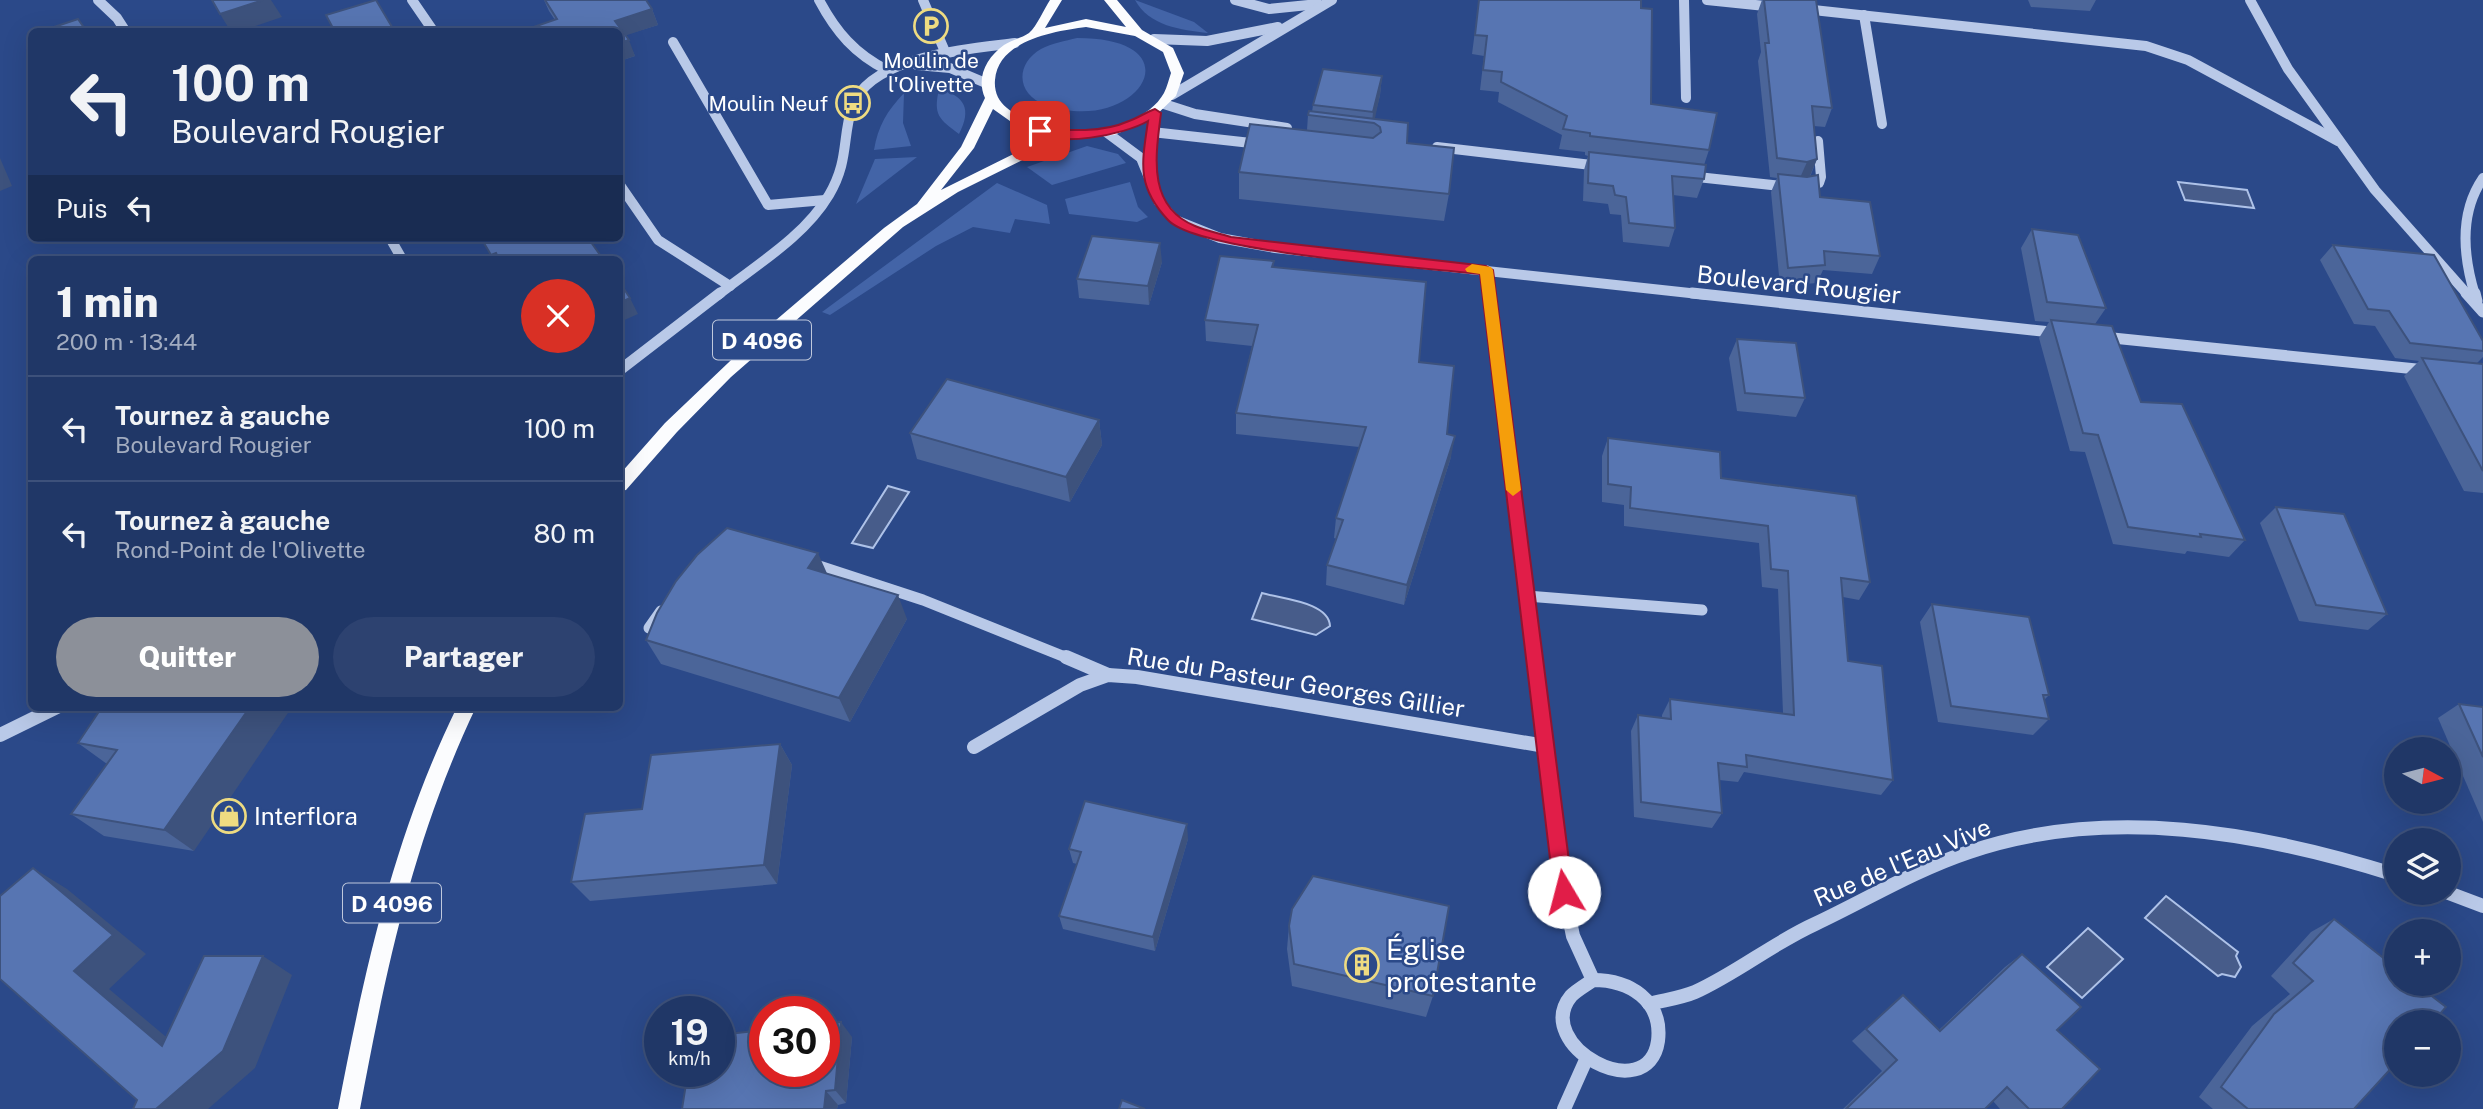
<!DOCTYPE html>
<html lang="fr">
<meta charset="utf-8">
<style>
:root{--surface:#203767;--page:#2d4270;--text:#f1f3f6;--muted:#a2acc0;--line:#3d517b;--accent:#8c9099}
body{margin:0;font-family:"Public Sans",sans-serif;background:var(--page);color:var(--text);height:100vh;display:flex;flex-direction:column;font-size:26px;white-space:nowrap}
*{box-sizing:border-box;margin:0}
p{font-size:23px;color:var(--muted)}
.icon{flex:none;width:38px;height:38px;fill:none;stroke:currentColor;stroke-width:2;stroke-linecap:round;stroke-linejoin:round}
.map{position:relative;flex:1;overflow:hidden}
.drawer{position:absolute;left:28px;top:256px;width:595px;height:455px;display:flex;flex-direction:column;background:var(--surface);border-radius:10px;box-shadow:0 7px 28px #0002,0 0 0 2px var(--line)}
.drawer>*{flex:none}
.top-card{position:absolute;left:28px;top:28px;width:595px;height:214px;border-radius:10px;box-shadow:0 7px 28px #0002,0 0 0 2px var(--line);background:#203767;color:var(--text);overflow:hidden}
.needle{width:46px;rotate:97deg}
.controls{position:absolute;left:2384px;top:737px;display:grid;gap:14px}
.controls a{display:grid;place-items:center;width:77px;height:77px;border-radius:50%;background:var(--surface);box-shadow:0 7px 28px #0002,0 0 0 2px var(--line);font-size:35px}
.speed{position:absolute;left:644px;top:996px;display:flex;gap:14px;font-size:35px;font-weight:700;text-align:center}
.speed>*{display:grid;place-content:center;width:91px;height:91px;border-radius:50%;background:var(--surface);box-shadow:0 7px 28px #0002,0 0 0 2px var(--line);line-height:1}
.speed small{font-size:18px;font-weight:400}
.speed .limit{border:10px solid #d22;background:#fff;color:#111}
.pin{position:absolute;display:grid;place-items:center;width:60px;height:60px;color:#fff;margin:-30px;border-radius:14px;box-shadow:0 4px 10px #0006}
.me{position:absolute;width:77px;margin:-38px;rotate:352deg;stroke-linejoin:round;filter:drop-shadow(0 0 5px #0008)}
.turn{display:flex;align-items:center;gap:24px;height:147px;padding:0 28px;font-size:32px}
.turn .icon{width:91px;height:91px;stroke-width:2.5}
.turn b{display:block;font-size:49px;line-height:60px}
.then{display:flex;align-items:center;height:66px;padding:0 28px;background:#0003;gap:14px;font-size:26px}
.round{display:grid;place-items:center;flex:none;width:74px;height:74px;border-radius:37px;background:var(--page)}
.head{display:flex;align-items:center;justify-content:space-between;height:119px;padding:0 28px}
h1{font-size:42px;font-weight:800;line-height:52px}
.button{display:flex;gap:14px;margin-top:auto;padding:14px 28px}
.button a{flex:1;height:80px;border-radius:42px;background:var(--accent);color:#fff;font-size:28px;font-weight:800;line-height:80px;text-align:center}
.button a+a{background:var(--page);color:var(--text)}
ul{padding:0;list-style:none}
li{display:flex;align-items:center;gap:21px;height:105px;padding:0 28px;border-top:2px solid var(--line)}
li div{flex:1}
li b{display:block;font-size:26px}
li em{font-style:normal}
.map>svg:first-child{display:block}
.green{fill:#4364a7}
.water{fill:#475c8a;stroke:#aec2e8;stroke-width:2}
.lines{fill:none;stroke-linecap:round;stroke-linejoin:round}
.minor-far2{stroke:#b9c9e8;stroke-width:10}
.minor-far1{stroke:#b9c9e8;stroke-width:11}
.minor{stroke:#b9c9e8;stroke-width:14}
.major{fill:#fbfcfe;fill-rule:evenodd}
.wall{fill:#4b6599}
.shaded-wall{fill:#3d527d}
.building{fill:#5775b2;stroke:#3d527d;stroke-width:2}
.route{fill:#e11d48;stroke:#92132f;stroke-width:2}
.slow{fill:#f59e0b}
.labels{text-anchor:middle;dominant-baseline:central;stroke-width:5;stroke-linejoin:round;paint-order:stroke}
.far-poi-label{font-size:21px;fill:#fff;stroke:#2b4989}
.shield{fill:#2b4989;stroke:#bfc8dc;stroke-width:2}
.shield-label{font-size:23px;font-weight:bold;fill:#fff}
.street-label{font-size:24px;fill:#fff;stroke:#2b4989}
.poi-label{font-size:24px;fill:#fff;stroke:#2b4989;text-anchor:start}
.near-poi-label{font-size:28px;fill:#fff;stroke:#2b4989;text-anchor:start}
</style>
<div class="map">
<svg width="2483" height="1109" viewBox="0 0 2483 1109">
<rect width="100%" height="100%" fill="#2b4989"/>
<g class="green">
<path d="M1135,0L1194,22L1208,33C1181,30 1149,26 1135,0Z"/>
<path d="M1077,38C1200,38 1137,137 1046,105C1016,95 1015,64 1041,49C1052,43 1065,41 1077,38Z"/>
<path d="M939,89C965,96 972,109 959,134C939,119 933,115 939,89Z"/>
<path d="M904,93L903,123L911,146L874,150C878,126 887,111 904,93Z"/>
<path d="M1087,146L1118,154L1126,163L1052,185L1027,167Z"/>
<path d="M917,157L856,204L875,159Z"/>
<path d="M1130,182L1138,207L1148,217L1137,222L1069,214L1065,199Z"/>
<path d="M997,183L1047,205L1050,224L1015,219L1010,233L973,227L936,246L830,315L822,312Z"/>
</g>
<g class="water">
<path d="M2178,182L2247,190L2254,208L2185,200Z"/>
<path d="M888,486L909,492L873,548L852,543Z"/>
<path d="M1262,593C1282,599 1329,602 1330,626L1316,635L1252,619Z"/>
<path d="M2166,896L2238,952L2236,956L2241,967L2235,977L2222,974L2218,976L2145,918Z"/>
<path d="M2088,928L2123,959L2082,998L2047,967Z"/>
</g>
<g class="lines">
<g class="minor-far2">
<path d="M98,0L117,18L126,32"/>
<path d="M412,0L434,32"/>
<path d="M819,0C836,32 855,54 887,70"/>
<path d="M923,0L946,54"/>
<path d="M1235,0L1269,9L1318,4"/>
<path d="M1684,0L1686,98"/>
<path d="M1707,0L1775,7"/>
<path d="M2250,0L2288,69L2375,190L2468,295"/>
<path d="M1804,9L2146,46L2188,60L2338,141"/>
<path d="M1864,15L1882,124"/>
<path d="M1154,39L1207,41L1278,27"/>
<path d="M673,42L768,205L825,200"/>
<path d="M917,65L950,68L988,84"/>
<path d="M1172,95L1332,0"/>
<path d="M1164,104L1195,114L1287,128"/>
<path d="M1106,132L1141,158L1159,202L1175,220L1220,238L1275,248L1708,295"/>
<path d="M1152,132L1260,144"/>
<path d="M1437,147L1600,166"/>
<path d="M1148,169L1155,113"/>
<path d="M1688,176L1800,188L1819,183L1821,177L1818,141"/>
<path d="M620,185L658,240L730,286"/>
<path d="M390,238L402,259"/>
<path d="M1486,270L1489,295"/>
<path d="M718,295C756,265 804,237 829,195C849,161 842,139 852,107C869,56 969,49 1015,43"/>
<path d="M2475,295C2463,256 2459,213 2483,178"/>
</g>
<g class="minor-far1">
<path d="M1489,293L1535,659"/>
<path d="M1692,293L2060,333"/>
<path d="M2466,293L2483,312"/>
<path d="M2475,293L2477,301"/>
<path d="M2103,337L2426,370"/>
<path d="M620,370L720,293"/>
<path d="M810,563L923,600L1070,659"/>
<path d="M1527,596L1702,610"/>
<path d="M649,628L661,611"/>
</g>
<g class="minor">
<path d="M1066,657L1108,675"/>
<path d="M1535,657L1564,892L1573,936L1593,980"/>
<path d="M0,735L57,707"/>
<path d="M974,747L1080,685L1108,675L1137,677L1545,746"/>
<path d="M2446,892L2483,906"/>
<path d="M1593,980C1629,980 1663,1000 1658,1041C1648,1109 1531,1045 1571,996C1577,990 1586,985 1593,980Z"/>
<path d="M1649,1004C1664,1000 1681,998 1695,992C1737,973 1773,943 1815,924C1866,900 1915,870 1969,852C2107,805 2260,832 2396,875"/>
<path d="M1564,1109L1585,1062"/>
</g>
<g class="major">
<path d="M1050,0H1062L1045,28L1086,19L1126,27L1104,0H1117L1142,30L1173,48L1184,73L1176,96L1152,119L1114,135L1067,138L958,192L903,227L731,377L677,432L626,490L620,491V474L665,423L749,343L884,228L917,204L961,147L985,98C976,78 986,58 1004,45C1011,40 1022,38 1029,33C1037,26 1044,9 1050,0ZM1086,27L1135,36L1163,52L1171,73C1169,79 1167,87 1164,93C1138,139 1043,140 1007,108C998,101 994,91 995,80C998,40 1055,31 1086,27ZM993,109L1017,126L1052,135L941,190L974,148Z"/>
<path d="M457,707H476C413,840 387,965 360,1109H338C365,968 394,836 457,707Z"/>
</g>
</g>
<g class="wall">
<path d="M544,0H646L652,9L658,25L625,35L635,56L620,61V32L555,20L549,11Z"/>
<path d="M1479,0L1641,8L1651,104L1709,150L1704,165V179L1697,198L1673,195L1675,228L1669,247L1623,242L1621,215L1610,214L1608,204L1583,201L1584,170L1588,156L1585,155V152L1559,149L1562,135L1498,102L1499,92L1480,90L1484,56L1472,54Z"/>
<path d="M1762,0H1816L1832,108L1825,127L1814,126L1817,159L1810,177L1820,197L1880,256L1872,274L1823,270L1817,283L1780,286L1771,192L1777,178L1770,177L1758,61L1761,52L1757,14Z"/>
<path d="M2028,0H2096L2090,11L2031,7Z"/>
<path d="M1382,76L1380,95L1374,119L1407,143L1449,194L1444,221L1239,199V172L1307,130L1308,115L1312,112L1313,105Z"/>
<path d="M2032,229L2106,308L2095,324L2141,402L2245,540L2229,557L2187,551L2185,554L2113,544L2085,452L2070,451L2039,338L2049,322L2035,321L2021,248Z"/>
<path d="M2333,245L2483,341V357L2476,364H2483V493L2464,491L2404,376L2419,361L2395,358L2375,326L2354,324L2320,260Z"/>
<path d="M1274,261L1273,267L1419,362L1447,434L1451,457L1404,605L1326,585L1327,565L1337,539L1334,538L1336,518L1359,447L1236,434V413L1252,346L1206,341L1205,320Z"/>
<path d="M1162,262L1149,305L1079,298L1077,279Z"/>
<path d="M1737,339L1805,398L1796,417L1737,411L1729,358Z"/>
<path d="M1099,420L1102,445L1070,502L917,459L910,433Z"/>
<path d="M1608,438L1721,478L1870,582L1859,600L1843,597L1848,661L1893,780L1881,795L1744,772L1738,782L1719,780L1722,813L1712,828L1634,817L1631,731L1638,715L1662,718V715L1670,699L1783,713L1778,589L1762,587L1759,543L1624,526V505L1602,502V456Z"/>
<path d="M2276,507L2387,614L2368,630L2299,621L2260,523Z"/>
<path d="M827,574L907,619L850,722L661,664L646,640Z"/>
<path d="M1932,604L2049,695L2044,700L2049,719L2033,735L1938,722L1920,622Z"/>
<path d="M2459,704L2483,707V822L2438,718Z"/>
<path d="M102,707L194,851L104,836L71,814L107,764L78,743Z"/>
<path d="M780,744L792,765L777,884L590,901L571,882L642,809Z"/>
<path d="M1188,839L1155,951L1063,929L1059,916L1077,864L1073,863L1069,849Z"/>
<path d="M2334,919L2354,1109H2213L2199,1097L2252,1026L2290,994L2271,976L2311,932Z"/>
<path d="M1289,926L1433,996L1426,1017L1292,986L1287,949Z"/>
<path d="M2022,954L2057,1030L2062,1109H2000L1993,1101L1985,1109H1843L1882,1071L1852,1041L1903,995L1939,1030L2005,967Z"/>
<path d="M852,1037L846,1103L838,1105L837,1109H682L719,1071Z"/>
</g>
<g class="shaded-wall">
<path d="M263,0H271L282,17L238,32H231L220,14Z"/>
<path d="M652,9L658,25L621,37L615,21Z"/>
<path d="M629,40L635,56L620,61V43Z"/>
<path d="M620,76L625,89L620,91Z"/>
<path d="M1382,76L1380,95L1374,123H1372L1373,112Z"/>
<path d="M0,158L12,186L0,191Z"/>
<path d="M1817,159L1809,178L1799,180L1807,162Z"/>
<path d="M1160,243L1162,262L1149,305L1148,286Z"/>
<path d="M496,253L499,259H493L491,255Z"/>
<path d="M630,298L638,314L620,322V303Z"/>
<path d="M1099,420L1102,445L1070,502L1066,477Z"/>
<path d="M1455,436L1451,457L1404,605L1407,585Z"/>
<path d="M818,553L829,578L808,568Z"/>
<path d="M898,595L907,619L850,722L839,698Z"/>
<path d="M250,707H292L194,851L164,830Z"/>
<path d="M780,744L792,765L777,884L764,865Z"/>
<path d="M1187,824L1188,839L1155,951L1153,937Z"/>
<path d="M33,868L67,889L146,954L109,989L196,1062L162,1046L74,971Z"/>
<path d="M263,956L292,975L255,1068L208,1109H156Z"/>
<path d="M841,1022L852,1037L846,1103L835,1090Z"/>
<path d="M826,1091L838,1105L837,1109H824Z"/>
</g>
<g class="building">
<path d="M212,0H263L220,14Z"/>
<path d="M376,0L395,32H335L326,15Z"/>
<path d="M545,0H646L652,9L615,21L629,40L620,43V32H519L557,19Z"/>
<path d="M1479,0H1641V8L1652,9L1651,104L1717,113L1709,150L1590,136V133L1563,129L1567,116L1501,82L1502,72L1483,70L1487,36L1475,35Z"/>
<path d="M1764,0H1816L1832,108L1812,106L1817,159L1807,162L1777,158L1765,43H1769Z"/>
<path d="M78,19L87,32H39Z"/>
<path d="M1323,69L1382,76L1373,112L1313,105Z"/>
<path d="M1309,111L1408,123L1407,143L1454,148L1449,194L1239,172L1250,124L1373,138L1381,132L1380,127L1374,123L1308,115Z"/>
<path d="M1589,152L1706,165L1704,179L1672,176L1675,228L1629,223L1626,197L1615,195L1613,186L1588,183Z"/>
<path d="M1778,174L1807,177L1818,175L1820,197L1870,202L1880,256L1824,251L1825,265L1788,268Z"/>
<path d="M2032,229L2078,235L2106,308L2047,302Z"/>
<path d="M1092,236L1160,243L1148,286L1077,279Z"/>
<path d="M481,238H588L603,259H499L496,253L491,255Z"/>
<path d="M2333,245L2434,255L2483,341V351L2410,343L2389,311L2368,309Z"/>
<path d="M1220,256L1274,261L1272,267L1426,282L1419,362L1454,366L1447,434L1455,436L1407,585L1327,565L1343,520L1336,518L1366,427L1236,413L1258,325L1205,320Z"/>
<path d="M620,283L630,298L620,303Z"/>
<path d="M2051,320L2112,326L2141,402L2182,404L2245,540L2200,534L2201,537L2128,527L2098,435L2083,433Z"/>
<path d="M1737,339L1796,343L1805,398L1745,393Z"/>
<path d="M2422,358L2483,364V471Z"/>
<path d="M947,379L1099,420L1066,477L910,433Z"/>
<path d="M1608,438L1720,452L1721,478L1856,496L1870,582L1841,578L1848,661L1882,666L1893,780L1746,755L1747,767L1718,763L1722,813L1641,802L1638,715L1671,719L1670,699L1794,715L1788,571L1771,569L1768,526L1630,508L1631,487L1608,484Z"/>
<path d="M2276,507L2344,514L2387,614L2316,605Z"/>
<path d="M727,528L818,553L808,568L898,595L839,698L646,640L657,613L676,581L697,555Z"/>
<path d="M1932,604L2029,617L2049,695H2043L2049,719L1951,706Z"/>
<path d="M2459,704L2483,707V757Z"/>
<path d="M102,707H250L164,830L71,814L117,750L78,743Z"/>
<path d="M780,744L764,865L571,882L585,814L642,809L651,755Z"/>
<path d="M1085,801L1187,824L1153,937L1059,916L1081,852L1069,849Z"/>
<path d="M33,868L113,935L74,971L162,1046L204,956H263L223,1051L156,1109H133L137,1100L0,979V896Z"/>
<path d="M1313,876L1449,906L1433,996L1294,964L1289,926L1292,909Z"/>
<path d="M2334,919L2396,968V984H2416L2446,1007L2433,1022H2396V1063L2354,1109H2248L2221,1087L2274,1014L2313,981L2293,963Z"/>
<path d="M2022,954L2081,1007L2057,1030L2100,1069L2062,1109H2029L2007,1087L1985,1109H1846L1897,1060L1866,1029L1903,995L1940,1031Z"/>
<path d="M841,1022L835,1090L826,1091L824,1109H682L688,1071H719V1035L765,1030V1071H824V1024Z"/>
<path d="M1122,1100L1145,1109H1119Z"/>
</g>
<path class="route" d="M1155,109L1161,113C1156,154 1146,206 1195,226C1206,231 1219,233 1231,237L1486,266L1493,270L1573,892L1570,899L1564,901L1557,899L1554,892L1480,274C1426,268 1197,252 1168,220C1136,186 1142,163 1148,121C1124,135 1057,148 1034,131L1040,127C1069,131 1102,133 1129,121C1138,118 1146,112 1155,109Z"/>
<path class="slow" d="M1472,264L1491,267L1493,270L1521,490L1513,496L1506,490L1480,274L1467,272L1465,269Z"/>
<defs>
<g id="parking-ring" transform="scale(1.75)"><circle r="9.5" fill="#2b4989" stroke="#eedb81" stroke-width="1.5"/><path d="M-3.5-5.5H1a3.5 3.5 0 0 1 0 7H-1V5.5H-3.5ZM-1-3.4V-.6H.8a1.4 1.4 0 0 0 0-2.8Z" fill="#eedb81"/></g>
<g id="bus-ring" transform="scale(1.75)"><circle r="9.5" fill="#2b4989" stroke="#eedb81" stroke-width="1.5"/><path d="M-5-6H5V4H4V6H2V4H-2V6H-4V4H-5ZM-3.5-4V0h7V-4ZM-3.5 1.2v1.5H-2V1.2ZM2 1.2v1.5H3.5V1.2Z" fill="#eedb81"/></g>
<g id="shop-ring" transform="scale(1.75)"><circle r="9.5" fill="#2b4989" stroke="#eedb81" stroke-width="1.5"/><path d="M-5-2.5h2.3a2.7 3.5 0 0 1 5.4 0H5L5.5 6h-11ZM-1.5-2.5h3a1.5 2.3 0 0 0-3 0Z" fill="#eedb81"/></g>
<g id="building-ring" transform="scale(1.75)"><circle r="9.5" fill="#2b4989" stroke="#eedb81" stroke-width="1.5"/><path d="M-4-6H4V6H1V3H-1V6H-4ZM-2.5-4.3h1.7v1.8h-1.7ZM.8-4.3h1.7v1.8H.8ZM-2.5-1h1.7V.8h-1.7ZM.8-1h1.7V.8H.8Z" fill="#eedb81"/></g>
</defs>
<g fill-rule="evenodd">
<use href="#parking-ring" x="931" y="26"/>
<use href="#bus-ring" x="853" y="103"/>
<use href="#shop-ring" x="229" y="816"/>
<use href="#building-ring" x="1362" y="965"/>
</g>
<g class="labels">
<g class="far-poi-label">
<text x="931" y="60">Moulin de<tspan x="931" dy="24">l'Olivette</tspan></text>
<text x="828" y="103" text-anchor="end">Moulin Neuf</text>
</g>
<g class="shield">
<rect x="713" y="320.5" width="98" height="39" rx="5"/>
<rect x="343" y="883.5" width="98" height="39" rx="5"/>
</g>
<g class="shield-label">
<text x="762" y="340">D 4096</text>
<text x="392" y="903">D 4096</text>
</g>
<g class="street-label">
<text transform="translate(1799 284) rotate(6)">Boulevard Rougier</text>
<text transform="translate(1296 682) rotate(9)">Rue du Pasteur Georges Gillier</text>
<text transform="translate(1902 862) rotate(-23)">Rue de l'Eau Vive</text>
</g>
<g class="poi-label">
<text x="254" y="816">Interflora</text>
</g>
<g class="near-poi-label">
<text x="1386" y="949">Église<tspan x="1386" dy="32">protestante</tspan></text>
</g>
</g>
</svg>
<div class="controls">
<a><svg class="needle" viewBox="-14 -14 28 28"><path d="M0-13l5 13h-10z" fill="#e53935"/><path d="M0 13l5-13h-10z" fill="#a2acc0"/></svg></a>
<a><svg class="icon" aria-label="layers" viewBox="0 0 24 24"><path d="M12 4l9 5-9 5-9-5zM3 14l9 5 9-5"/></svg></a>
<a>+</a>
<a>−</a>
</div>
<div class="speed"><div>19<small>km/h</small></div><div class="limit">30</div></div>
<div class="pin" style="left:1040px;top:131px;background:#d93025"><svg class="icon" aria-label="arrive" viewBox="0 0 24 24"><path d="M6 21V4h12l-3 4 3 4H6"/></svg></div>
<svg class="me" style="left:1564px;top:892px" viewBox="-20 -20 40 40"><circle r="19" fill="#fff"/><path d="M0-13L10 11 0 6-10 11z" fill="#e11d48"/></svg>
<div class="top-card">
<div class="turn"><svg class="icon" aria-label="left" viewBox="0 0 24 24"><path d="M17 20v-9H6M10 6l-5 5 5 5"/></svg><div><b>100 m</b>Boulevard Rougier</div></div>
<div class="then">Puis<svg class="icon" aria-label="left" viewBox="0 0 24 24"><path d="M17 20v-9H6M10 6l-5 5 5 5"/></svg></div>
</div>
<section class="drawer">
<div class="head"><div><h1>1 min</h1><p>200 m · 13:44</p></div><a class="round" style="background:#d93025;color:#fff"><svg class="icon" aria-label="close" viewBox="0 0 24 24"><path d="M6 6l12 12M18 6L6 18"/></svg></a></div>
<ul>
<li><svg class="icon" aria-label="left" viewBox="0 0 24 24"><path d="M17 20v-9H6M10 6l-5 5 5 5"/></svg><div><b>Tournez à gauche</b><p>Boulevard Rougier</p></div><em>100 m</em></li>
<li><svg class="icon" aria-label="left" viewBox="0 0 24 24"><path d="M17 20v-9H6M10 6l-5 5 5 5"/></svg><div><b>Tournez à gauche</b><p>Rond-Point de l'Olivette</p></div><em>80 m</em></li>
</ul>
<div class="button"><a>Quitter</a><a>Partager</a></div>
</section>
</div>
